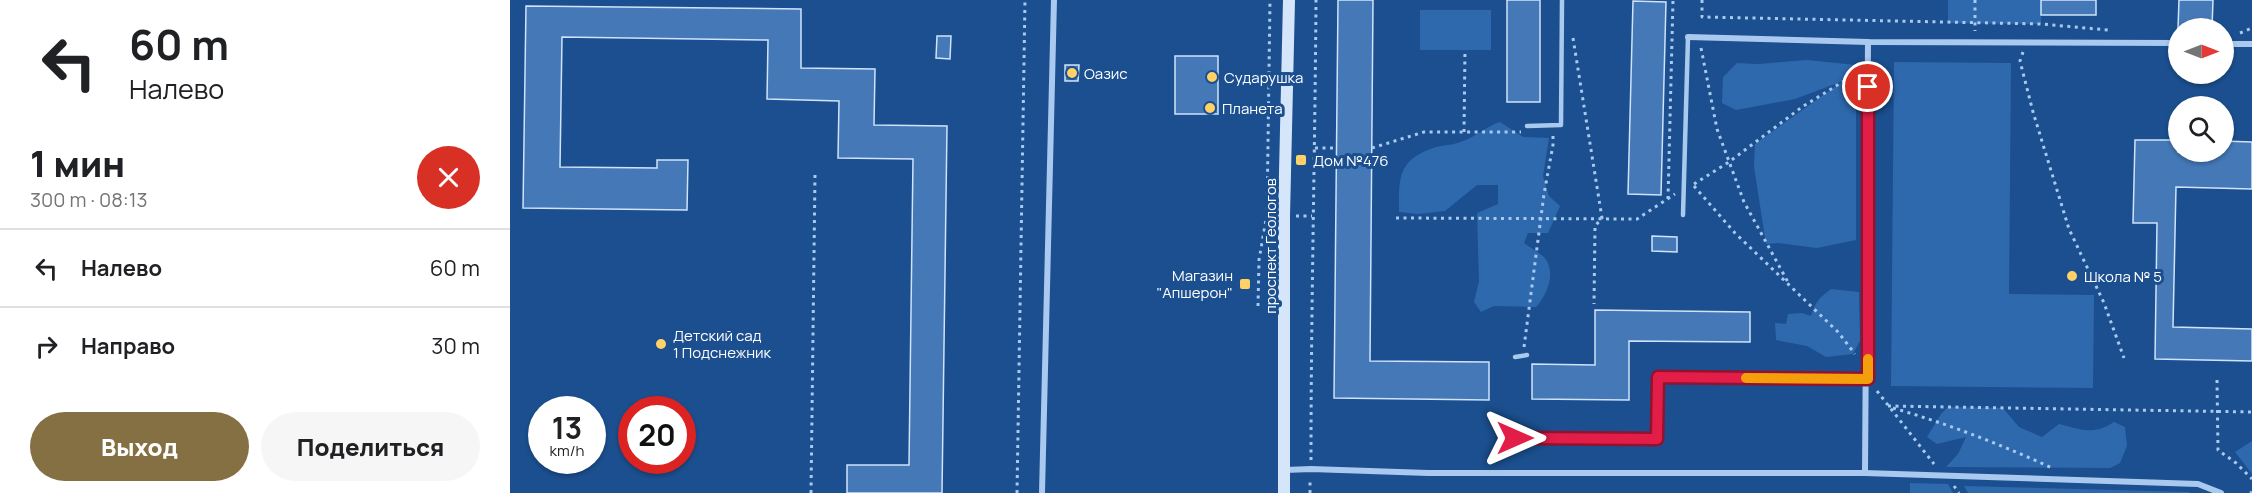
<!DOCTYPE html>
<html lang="ru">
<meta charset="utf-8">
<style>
:root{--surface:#fff;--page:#f6f6f6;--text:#202124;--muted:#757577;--line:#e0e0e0;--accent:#847042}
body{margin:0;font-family:Manrope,sans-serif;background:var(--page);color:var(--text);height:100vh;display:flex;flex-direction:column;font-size:22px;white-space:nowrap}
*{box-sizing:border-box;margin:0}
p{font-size:20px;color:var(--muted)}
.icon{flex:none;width:33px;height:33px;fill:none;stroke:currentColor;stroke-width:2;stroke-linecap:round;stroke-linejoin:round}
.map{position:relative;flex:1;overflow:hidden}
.drawer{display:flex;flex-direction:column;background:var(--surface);width:510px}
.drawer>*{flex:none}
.guide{background:#fff;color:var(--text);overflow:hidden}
.needle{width:39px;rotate:90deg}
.fabs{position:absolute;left:1658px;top:18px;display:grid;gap:12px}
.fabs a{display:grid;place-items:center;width:66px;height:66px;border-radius:50%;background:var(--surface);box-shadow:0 2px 4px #0004;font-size:30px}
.speed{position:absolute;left:18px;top:396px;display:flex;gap:12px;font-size:30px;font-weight:700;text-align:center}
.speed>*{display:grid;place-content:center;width:78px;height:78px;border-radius:50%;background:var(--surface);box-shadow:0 2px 4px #0004;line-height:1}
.speed small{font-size:15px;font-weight:400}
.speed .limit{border:9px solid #d22;background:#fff;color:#111}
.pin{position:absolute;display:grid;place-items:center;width:51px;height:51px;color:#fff;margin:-26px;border:3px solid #fff;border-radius:50%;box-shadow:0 2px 6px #0007}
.me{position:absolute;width:66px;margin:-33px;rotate:90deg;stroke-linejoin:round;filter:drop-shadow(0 0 4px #0008)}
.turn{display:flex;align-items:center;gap:21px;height:126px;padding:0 30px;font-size:27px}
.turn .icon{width:78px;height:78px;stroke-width:2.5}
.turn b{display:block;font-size:42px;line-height:51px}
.round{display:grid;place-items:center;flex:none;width:63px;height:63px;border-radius:32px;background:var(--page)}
.head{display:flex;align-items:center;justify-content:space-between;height:102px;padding:0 30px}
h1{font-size:36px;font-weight:800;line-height:45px}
.primary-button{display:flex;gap:12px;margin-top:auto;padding:12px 30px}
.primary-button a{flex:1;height:69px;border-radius:36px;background:var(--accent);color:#fff;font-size:24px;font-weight:800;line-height:69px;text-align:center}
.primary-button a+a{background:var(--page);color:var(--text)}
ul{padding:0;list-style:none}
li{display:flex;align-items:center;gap:18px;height:78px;padding:0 30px;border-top:2px solid var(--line)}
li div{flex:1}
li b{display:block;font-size:22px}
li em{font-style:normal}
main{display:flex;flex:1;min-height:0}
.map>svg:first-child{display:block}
.green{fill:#2e69ad}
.building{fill:#4478b7;stroke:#cfe3fa;stroke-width:1.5}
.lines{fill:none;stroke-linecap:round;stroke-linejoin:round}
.path{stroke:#a9c9ee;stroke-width:3;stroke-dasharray:3 4.5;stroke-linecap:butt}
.lane{stroke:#a9c9ee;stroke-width:4.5}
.street{stroke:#a9c9ee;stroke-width:6}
.secondary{stroke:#d6e6fa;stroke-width:12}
.route-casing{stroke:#92132f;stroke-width:15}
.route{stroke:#e11d48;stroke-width:10}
.slow{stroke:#f59e0b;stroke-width:10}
.poi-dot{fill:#ffd166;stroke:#1b4f8f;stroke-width:2}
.labels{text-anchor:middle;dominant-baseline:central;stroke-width:6;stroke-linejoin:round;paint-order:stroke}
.poi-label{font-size:15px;fill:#fff;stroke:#1b4f8f;text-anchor:start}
.street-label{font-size:15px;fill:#fff;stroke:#1b4f8f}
</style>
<main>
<section class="drawer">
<div class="guide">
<div class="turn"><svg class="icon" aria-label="left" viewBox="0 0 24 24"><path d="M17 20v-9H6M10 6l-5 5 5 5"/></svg><div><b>60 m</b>Налево</div></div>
</div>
<div class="head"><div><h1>1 мин</h1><p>300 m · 08:13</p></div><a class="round" style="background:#d93025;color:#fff"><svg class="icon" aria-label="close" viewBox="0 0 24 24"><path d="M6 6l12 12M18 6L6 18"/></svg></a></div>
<ul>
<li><svg class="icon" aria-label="left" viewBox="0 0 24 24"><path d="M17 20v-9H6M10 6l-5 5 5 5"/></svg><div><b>Налево</b></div><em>60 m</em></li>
<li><svg class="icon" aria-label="right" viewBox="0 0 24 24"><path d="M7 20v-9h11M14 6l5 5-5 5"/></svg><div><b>Направо</b></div><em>30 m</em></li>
</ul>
<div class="primary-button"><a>Выход</a><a>Поделиться</a></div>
</section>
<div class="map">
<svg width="1742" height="493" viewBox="0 0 1742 493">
<rect width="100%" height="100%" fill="#1b4f8f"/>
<g class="green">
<path d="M1438,0H1531V24L1438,23Z"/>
<rect x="910" y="10" width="71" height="40"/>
<path d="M1297,60L1346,65V240L1307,248L1268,243L1256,244L1244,167L1245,144L1333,81L1285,99L1226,110L1212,103L1213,77L1227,63L1248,64Z"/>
<path d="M1384,62L1501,63L1499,294L1584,295L1583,388L1381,386Z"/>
<path d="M990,122L1013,137L1039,138L1033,176L1039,196L1050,206L1038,233H1018L1014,243C1020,248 1029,252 1034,257C1047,272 1037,295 1026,307L984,306L971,312L964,302L969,281L967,213L988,204V185H967L935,211L908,214L889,212C889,177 887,160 926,147C935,145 944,145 953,141C967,136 977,126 990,122Z"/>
<path d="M1321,289L1349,292L1350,341L1343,354L1316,357L1297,346L1266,340L1265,323L1276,324L1278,314L1292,313L1301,316C1305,302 1310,297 1321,289Z"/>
<path d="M1438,407L1493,408L1509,427L1532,437L1549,424C1570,429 1583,436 1604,422L1615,427L1617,446L1610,463L1600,468L1436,467L1448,454L1456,437L1427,444L1417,437L1431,414Z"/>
<path d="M1742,441V474L1725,452Z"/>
<path d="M1400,483L1438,484L1443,493H1400Z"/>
<path d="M1454,486L1679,492L1680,493H1458Z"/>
</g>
<g class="building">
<path d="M828,0H863L860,361L979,362V400L824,398Z"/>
<rect x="997" y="0" width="33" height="102"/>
<rect x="1531" y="0" width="55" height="15"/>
<path d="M1669,0H1703L1702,28H1668Z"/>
<path d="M1123,1L1156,2L1151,195L1118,194Z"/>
<path d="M16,6L291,9V68L365,69L364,125L437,126L432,493H337V465H399L403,159L328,158L329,101L257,99L258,40L52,37L50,167L147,168V160H178L177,210L13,208Z"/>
<path d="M427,36H441L440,59L426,58Z"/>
<rect x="665" y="56" width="43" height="58"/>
<path d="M555,65H569L568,81H555Z"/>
<path d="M1625,140H1668V152H1713V141L1742,142V189L1666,187L1663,327L1742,329V361L1645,359L1647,223H1623Z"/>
<path d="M1142,236L1167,237V252L1142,251Z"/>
<path d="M1085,310L1240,312V342L1119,341V400L1022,399V364L1085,365Z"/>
</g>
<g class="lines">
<g class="path">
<path d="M1192,0V17L1531,24L1598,30"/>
<path d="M1465,0V31"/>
<path d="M1730,33L1742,28"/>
<path d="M1063,38L1092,218L1085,226L1084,304"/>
<path d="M1191,48L1207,129L1234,202L1279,284"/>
<path d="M1513,52L1510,61L1523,112L1559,229L1594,303L1614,358"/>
<path d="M954,132L955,50"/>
<path d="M805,148H827"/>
<path d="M862,148L914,132H1011"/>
<path d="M1184,184L1219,162L1292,107L1347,73"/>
<path d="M1184,186L1225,233L1328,332L1345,354"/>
<path d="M1158,199L1163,0"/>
<path d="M786,216H802"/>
<path d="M886,218L1127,219L1165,194"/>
<path d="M748,306L749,260L757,214L760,0"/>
<path d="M1014,347L1034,194L1043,145V134"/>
<path d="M1707,380L1708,450L1726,463L1742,479"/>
<path d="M1367,391L1424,464"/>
<path d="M1378,406L1742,412"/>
<path d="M1383,408C1438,424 1490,444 1542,468"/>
<path d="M801,460C801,307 805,153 806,0"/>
<path d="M1444,486L1449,493"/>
<path d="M301,493L305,175"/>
<path d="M507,493L515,0"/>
<path d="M800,493V479"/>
<path d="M1740,493L1742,492"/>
</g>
<g class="lane">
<path d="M1017,126L1051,125L1052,0"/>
<path d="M1173,215L1178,37"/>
<path d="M1005,357L1017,355"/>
<path d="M1005,438L1147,439L1148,377L1358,379"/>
</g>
<g class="street">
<path d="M1178,37L1358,42L1668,43"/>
<path d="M1713,44H1742"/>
<path d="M775,470L801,469L918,473H1355L1688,484L1711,493"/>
<path d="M1355,473L1358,42"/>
<path d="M532,493L544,0"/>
</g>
<path class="secondary" d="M774,493V216L779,0"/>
</g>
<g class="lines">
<g class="route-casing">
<path id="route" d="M1005,438L1147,439L1148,377L1358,379V87"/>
</g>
<use href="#route" class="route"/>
<path class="slow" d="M1236,378L1358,379V359"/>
</g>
<g class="poi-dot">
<circle cx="562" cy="73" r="6"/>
<circle cx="702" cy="77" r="6"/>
<circle cx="700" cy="108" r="6"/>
<rect x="785" y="154" width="12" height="12" rx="3"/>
<circle cx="1562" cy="276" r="6"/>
<rect x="729" y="278" width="12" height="12" rx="3"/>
<circle cx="151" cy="344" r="6"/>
</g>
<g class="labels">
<g class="poi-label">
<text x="574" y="73">Оазис</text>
<text x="714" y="77">Сударушка</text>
<text x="712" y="108">Планета</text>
<text x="803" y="160">Дом №476</text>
<text x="723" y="275" text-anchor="end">Магазин<tspan x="723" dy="17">"Апшерон"</tspan></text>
<text x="1574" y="276">Школа № 5</text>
<text x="163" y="335">Детский сад<tspan x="163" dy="17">1 Подснежник</tspan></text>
</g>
<g class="street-label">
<text transform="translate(760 246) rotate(-90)">проспект Геологов</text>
</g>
</g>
</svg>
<div class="fabs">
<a><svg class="needle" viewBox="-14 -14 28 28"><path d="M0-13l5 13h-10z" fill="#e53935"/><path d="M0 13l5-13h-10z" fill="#757577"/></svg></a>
<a><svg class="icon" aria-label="search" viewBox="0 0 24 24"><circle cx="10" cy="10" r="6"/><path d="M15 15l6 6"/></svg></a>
</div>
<div class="speed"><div>13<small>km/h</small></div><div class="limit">20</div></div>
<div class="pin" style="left:1358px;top:87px;background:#d93025"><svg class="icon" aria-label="arrive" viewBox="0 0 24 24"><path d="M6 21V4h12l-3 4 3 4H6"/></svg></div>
<svg class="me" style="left:1005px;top:438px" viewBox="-20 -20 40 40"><path d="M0-17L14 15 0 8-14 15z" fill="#e11d48" stroke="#fff" stroke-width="4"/></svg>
</div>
</main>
